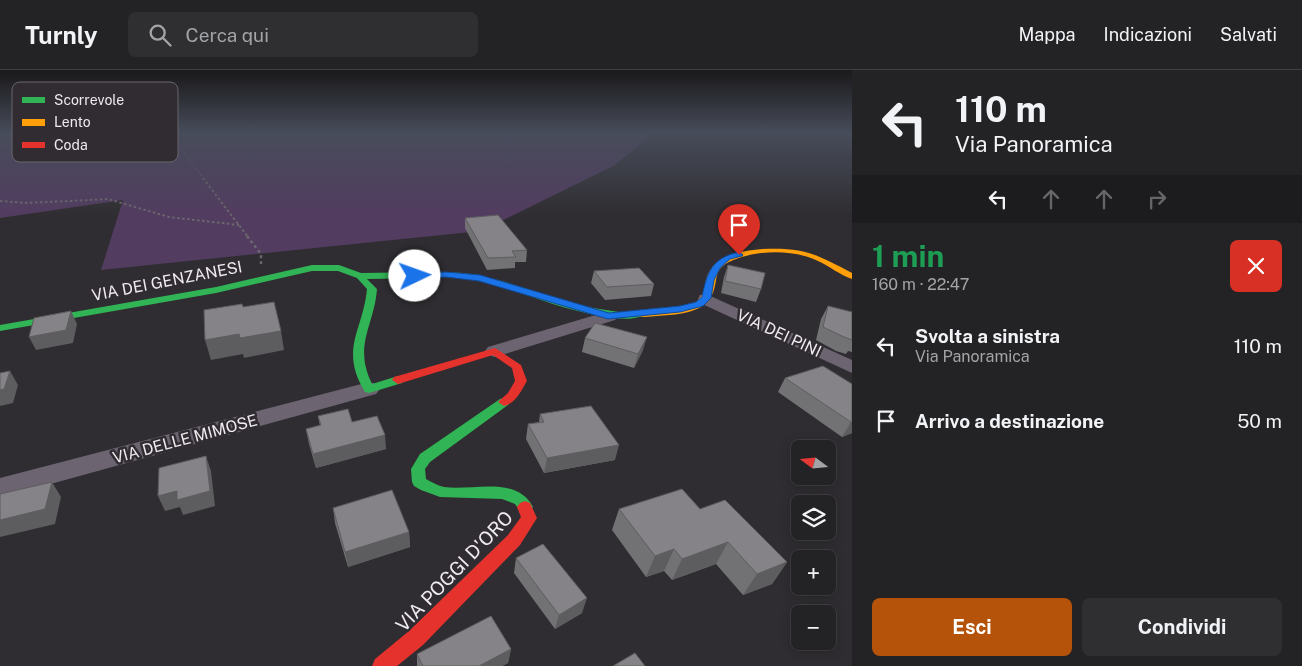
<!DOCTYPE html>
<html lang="it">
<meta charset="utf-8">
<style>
:root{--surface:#232225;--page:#2f2f32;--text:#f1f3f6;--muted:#a3a4a7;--line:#403f42;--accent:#b45309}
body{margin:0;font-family:"Public Sans",sans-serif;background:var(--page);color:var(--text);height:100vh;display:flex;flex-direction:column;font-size:19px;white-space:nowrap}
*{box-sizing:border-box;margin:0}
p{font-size:16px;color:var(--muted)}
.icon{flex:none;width:28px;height:28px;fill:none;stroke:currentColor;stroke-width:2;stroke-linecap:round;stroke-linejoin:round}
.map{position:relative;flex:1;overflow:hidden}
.details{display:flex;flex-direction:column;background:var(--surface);width:450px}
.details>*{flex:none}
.banner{background:#232225;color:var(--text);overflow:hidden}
.needle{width:32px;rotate:286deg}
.fabs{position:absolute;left:791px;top:370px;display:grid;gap:10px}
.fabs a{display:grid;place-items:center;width:45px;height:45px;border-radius:8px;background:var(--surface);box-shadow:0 2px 12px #0003,0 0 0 1px var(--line);font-size:25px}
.pin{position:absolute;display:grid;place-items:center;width:42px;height:42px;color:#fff;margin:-51px -21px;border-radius:50% 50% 50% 0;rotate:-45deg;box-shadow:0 0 5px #0007}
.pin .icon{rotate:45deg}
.me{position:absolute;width:55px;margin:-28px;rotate:87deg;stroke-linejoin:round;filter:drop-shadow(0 0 4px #0008)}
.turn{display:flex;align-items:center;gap:18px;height:105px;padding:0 20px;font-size:22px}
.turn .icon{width:65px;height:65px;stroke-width:2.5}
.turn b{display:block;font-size:35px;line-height:42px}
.lanes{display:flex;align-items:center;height:48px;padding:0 20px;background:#0003;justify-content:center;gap:25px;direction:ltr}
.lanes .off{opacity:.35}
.round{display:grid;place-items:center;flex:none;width:52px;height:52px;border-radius:8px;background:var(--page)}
.summary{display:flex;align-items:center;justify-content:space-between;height:85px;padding:0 20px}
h1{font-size:30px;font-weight:700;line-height:38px;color:#1e9e55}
.cta{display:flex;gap:10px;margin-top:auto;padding:10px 20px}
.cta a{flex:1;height:58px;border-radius:8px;background:var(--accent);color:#fff;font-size:20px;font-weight:700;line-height:58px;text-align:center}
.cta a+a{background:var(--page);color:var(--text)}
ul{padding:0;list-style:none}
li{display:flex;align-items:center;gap:15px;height:75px;padding:0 20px}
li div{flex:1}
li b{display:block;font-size:19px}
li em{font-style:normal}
header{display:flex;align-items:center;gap:30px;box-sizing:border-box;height:70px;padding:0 25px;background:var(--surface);border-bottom:1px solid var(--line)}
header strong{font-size:24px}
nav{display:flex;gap:28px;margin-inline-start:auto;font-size:18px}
.search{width:350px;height:45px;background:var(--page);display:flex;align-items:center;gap:12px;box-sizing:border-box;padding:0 18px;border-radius:8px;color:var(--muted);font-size:19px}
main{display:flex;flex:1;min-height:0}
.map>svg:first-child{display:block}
.green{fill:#523c60}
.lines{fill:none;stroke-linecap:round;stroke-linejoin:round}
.path-far2{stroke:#6b676f;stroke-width:1;stroke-dasharray:2 2;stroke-linecap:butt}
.path-far1{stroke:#6b676f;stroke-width:2;stroke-dasharray:2.5 2.5;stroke-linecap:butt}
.path{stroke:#6b676f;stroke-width:2.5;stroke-dasharray:3 3;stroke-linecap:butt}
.street{fill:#6c6471;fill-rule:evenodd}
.fast{fill:#30b455;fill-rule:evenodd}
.slow{fill:#ff9f0a;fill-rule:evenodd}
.jam{fill:#e5322d;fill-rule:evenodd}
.wall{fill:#727174}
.shaded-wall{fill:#5d5c5e}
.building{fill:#858387;stroke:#5d5c5e}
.route{fill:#1a73e8;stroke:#114b97}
.labels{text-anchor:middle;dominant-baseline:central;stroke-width:5;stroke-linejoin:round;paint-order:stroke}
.street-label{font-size:16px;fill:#eeebef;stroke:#302c32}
.near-street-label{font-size:19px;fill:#eeebef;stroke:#302c32}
.key{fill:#302c32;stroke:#69656b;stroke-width:1}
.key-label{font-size:14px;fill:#eeebef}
</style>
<header>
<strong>Turnly</strong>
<div class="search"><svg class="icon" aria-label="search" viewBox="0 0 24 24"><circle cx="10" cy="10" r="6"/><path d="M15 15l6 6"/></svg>Cerca qui</div>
<nav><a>Mappa</a><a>Indicazioni</a><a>Salvati</a></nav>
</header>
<main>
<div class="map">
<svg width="852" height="596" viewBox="0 0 852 596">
<rect width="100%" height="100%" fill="#2f2d31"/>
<path class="green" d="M0,63H654L615,95L481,161L101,200L123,130L0,148Z"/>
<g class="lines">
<path class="path-far2" d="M169,63L204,109"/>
<g class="path-far1">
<path d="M203,108L248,167"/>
<path d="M0,131L27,133L108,129L169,147L239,155"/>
</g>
<path class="path" d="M247,166L261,184V194"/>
<g class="street">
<path d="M706,224L852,290V303L700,233L698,229L700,225Z"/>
<path d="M609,241L615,242L618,246L615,250L495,287L488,285L485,281L488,277Z"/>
<path d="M369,312L376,314L380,319L376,324L0,428V408Z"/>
</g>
<g class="fast">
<path d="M312,195H339L361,203L434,202L464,203L502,211L580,236L619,242L640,241L645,244C629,258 561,237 541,230C516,221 490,211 463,208C431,204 399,209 367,209L377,219C374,257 353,275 372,314L398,306L404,310L402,313L369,323L365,322C339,279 363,261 367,219L357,208L338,201H312L216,223L0,261V255L216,217Z"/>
<path d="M504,328L508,329L510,332L508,335L430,392L425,399L426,409C432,412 438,416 444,417C473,421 516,405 533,437L530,441L525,443L520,441L515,434L502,429L440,427L421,420L414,416L412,412L411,399L420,384L500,329Z"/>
</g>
<path class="slow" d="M762,179C804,177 816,184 852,203V209C840,205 829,196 818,191C796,180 762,180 739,188C706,198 723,213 708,231C697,244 672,245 657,246C650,246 641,249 635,244L640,241C658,240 681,241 697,231C704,226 704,218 706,210C712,185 740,181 762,179Z"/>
<g class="jam">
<path d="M495,278L521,295L527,311C521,321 516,333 504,336L498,332L508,323L515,311L512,298L493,285L398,314L392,310L394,307Z"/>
<path d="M525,431L530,433L537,448L520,475L423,575L397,596H372L375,589L409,561L508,465L521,447L517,437L520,433Z"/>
</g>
</g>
<g class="wall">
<path d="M465,148L527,180L526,192H515V198L487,200L465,158Z"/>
<path d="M728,195L761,219L756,232L721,223L724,207Z"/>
<path d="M594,201L654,214L651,226L605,230L591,213Z"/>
<path d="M828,236L852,242V282L848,281L846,284L836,281L816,270L821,249Z"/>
<path d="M585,268L643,280L634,298L582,282Z"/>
<path d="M785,308L852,314V363L842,367L778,322Z"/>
<path d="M540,344L615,390L544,403L526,369L528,354L539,352Z"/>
<path d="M318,346L352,352L386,379L316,398L309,374L306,359L320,356Z"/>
<path d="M333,438L409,462L410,477L348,497L335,453Z"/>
<path d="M619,439H700L787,492L772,514L743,525L716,494L672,510L664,501L646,507L612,460Z"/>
<path d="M516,488L582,543L555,559L514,503Z"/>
<path d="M511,579L508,593L502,596H417V584Z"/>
</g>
<g class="shaded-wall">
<path d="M71,241L77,254L73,273L36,280L29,267Z"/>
<path d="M281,261L284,280L244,288L243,284L211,290L205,270L239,264Z"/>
<path d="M647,267L643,280L634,298L638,284Z"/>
<path d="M10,301L18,315L13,333L0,336V320Z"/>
<path d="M851,352H852V363L842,367Z"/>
<path d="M385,365L386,379L316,398L313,384Z"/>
<path d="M619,375L615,390L544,403L547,388Z"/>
<path d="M206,386L211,401L215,436L183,445L180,437L165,441L158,426L177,421Z"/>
<path d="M52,412L61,427L55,454L0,467V450Z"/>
<path d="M409,462L410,477L348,497L345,482Z"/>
<path d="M728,472L716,494L672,510L682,489Z"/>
<path d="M674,479L664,501L646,507L655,486Z"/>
<path d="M787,492L772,514L743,525L757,504Z"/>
<path d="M587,528L582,543L555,559L559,545Z"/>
<path d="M511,579L508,593L502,596H479Z"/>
</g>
<g class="building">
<path d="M498,145L527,180L512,181L516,187L488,188L465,148Z"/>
<path d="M728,195L765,203L761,219L725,211Z"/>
<path d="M639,198L654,214L607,217L594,201Z"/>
<path d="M274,232L281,261L240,268L239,264L205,270L204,240L242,234L243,237Z"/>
<path d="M828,236L852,242V270L844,267L823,257Z"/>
<path d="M71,241L66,260L29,267L34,248Z"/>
<path d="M595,253L647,267L638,284L585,268Z"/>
<path d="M823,296L852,314V352H851L785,308Z"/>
<path d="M10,301L4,319L0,320V303Z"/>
<path d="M591,336L619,375L547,388L528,354L544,352L540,344Z"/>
<path d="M348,339L352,352L377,346L385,365L313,384L306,359L321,355L318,346Z"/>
<path d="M206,386L210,421L177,430V421L158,426L159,398Z"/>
<path d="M52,412L45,439L0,450V424Z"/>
<path d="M682,419L700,439L725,430L787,492L757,504L728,472L682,489L674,479L655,486L619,439Z"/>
<path d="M392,420L409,462L345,482L333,438Z"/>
<path d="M543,474L587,528L559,545L516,488Z"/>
<path d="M491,546L511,579L479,596H423L417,584Z"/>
<path d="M635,583L645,596H613Z"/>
</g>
<linearGradient id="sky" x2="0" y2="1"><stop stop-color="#1a191b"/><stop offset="0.43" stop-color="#474c5a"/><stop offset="1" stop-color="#474c5a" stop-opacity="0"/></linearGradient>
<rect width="852" height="146" fill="url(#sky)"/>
<path class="route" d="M739,182L743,185L742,186L730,189L720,198L714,210L711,228L703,236L680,242L608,249L479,211L446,207L415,209L411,206L415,203L446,202L480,205L609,243L680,236L696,232L702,227C707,202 712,188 739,182Z"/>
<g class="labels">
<g class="street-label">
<text transform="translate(167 211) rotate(-11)">VIA DEI GENZANESI</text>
<text transform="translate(779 263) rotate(25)">VIA DEI PINI</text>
<text transform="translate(185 369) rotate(-15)">VIA DELLE MIMOSE</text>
</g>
<g class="near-street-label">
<text transform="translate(454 501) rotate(-46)">VIA POGGI D'ORO</text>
</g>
</g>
<rect x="12" y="12" width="166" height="80" rx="8" class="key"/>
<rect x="22" y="27" width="23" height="6" fill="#30b455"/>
<rect x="22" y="49" width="23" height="7" fill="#ff9f0a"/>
<rect x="22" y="72" width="23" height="6" fill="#e5322d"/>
<g class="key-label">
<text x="54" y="35">Scorrevole</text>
<text x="54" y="57">Lento</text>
<text x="54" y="80">Coda</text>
</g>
</svg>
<div class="fabs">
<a><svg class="needle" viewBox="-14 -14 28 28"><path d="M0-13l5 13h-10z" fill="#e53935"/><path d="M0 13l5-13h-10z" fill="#a3a4a7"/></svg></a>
<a><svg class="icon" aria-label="layers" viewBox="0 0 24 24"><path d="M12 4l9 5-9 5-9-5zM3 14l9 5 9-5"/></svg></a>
<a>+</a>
<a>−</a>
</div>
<div class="pin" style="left:739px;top:185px;background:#d93025"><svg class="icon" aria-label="arrive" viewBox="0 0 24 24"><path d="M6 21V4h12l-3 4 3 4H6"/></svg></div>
<svg class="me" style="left:415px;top:206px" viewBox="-20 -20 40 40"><circle r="19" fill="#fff"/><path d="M0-13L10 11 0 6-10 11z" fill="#1a73e8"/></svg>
</div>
<section class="details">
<div class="banner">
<div class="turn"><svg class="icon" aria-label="left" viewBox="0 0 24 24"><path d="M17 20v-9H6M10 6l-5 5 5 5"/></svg><div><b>110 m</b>Via Panoramica</div></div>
<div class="lanes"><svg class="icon" aria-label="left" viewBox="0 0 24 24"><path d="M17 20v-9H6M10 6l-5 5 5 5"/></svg><svg class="icon off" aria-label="ahead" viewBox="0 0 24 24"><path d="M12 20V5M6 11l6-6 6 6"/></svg><svg class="icon off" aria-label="ahead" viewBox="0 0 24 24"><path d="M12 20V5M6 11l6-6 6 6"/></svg><svg class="icon off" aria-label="right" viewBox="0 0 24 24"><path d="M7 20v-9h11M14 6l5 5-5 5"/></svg></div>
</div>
<div class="summary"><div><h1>1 min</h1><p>160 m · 22:47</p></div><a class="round" style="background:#d93025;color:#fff"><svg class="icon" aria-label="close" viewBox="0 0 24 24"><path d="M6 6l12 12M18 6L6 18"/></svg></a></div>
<ul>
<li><svg class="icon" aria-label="left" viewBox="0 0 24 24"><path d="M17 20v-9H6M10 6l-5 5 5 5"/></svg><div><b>Svolta a sinistra</b><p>Via Panoramica</p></div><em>110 m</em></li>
<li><svg class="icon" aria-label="arrive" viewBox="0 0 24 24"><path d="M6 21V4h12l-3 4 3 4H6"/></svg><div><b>Arrivo a destinazione</b></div><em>50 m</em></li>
</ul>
<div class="cta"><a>Esci</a><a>Condividi</a></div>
</section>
</main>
